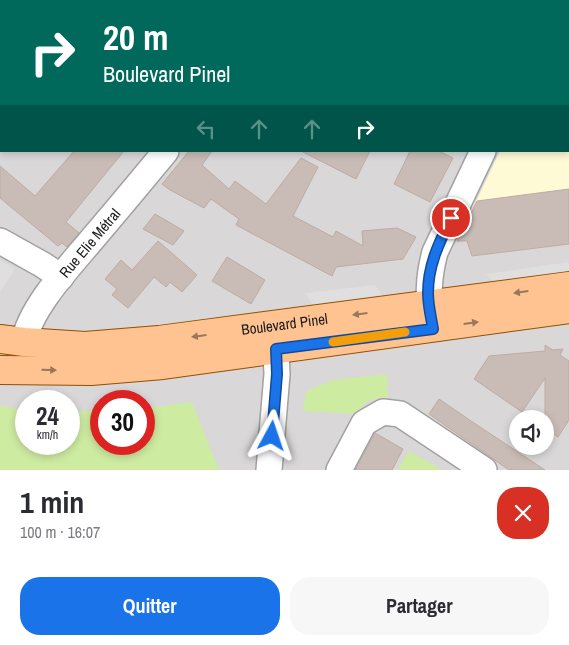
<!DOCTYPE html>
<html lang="fr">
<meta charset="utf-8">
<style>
:root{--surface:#fff;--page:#f7f7f7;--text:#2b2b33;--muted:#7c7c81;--accent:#1a73e8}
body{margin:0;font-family:"Archivo Narrow",sans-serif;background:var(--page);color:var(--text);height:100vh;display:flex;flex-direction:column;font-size:19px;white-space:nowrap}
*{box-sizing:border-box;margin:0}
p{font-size:16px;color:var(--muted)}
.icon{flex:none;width:28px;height:28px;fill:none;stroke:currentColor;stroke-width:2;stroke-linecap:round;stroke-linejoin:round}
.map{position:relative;height:470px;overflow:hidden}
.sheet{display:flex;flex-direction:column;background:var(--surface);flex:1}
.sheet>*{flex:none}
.top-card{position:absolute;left:0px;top:0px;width:570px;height:152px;box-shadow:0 2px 8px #0003;background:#00695c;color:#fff;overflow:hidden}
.fabs{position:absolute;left:509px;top:410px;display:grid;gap:10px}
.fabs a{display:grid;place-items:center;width:45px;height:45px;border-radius:50%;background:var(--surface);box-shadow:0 2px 8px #0003;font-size:25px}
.speed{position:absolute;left:15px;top:390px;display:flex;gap:10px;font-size:25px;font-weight:700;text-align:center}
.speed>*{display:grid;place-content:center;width:65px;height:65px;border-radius:50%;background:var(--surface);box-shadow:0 2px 8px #0003;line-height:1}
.speed small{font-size:12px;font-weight:400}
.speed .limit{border:8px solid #d22;background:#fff;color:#111}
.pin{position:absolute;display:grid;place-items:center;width:42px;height:42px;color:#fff;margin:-21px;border:2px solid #fff;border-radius:50%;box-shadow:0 1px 5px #0007}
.me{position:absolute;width:55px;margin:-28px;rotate:5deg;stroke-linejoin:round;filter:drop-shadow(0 0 4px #0008)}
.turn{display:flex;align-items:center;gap:18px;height:105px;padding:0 20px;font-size:22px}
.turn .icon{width:65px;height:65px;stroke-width:2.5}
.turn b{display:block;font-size:35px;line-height:42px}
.lanes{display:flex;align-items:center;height:48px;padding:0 20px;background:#0003;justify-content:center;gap:25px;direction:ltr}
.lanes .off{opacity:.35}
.round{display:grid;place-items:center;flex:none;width:52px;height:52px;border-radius:20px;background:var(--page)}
.overview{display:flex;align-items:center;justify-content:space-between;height:85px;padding:0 20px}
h1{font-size:30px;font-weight:800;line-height:38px}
.primary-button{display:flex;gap:10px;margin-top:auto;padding:10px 20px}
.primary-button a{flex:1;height:58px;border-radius:20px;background:var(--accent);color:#fff;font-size:20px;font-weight:800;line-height:58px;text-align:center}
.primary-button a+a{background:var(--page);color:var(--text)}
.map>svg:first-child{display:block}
.residential{fill:#d9d7d8;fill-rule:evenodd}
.education{fill:#fffad6}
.grass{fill:#ceeba2}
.parking{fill:#dfdfdf}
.building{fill:#c9bcb6;stroke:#bfaba1}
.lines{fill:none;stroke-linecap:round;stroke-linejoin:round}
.minor-casing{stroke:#a2a2a2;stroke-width:28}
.major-casing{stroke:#915000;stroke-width:30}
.minor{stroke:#fff;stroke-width:25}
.major{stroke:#ffc392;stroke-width:28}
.oneway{fill:#98775c}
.route-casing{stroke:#114b97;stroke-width:12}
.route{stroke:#1a73e8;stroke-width:9}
.slow{stroke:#f59e0b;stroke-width:9}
.labels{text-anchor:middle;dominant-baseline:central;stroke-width:4;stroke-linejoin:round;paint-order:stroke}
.street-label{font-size:15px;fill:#1b1b1b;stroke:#fff}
</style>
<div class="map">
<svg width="569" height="470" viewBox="0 0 569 470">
<rect width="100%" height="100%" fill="#ede7df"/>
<path class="residential" d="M0,0H569V470H0ZM1,1H569V151H1ZM26,401H69V444H26ZM101,401H144V444H101ZM518,419H545V446H518Z"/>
<path class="education" d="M569,3V244L472,256L467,241H457L500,151H569Z"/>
<g class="grass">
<path d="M387,374L388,397C372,399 366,399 357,414L303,411L306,391L333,380Z"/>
<path d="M192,402L219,470H0V406L26,410V444H69V412L101,410V444H144V408Z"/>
<path d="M408,451L443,470H398Z"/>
</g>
<g class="parking">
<path d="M0,260L15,269L0,292Z"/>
<path d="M569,262V285L496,284L486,274Z"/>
<path d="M375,285L386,300L315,307L305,293Z"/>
</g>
<g class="building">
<path d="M74,151H124L66,222L79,233L67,247L62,243L58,246L0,198V166L35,196Z"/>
<path d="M189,151H212L202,165L229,189L235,181L266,204L301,158L318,167L293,216L333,237L336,231L363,246L362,231L397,228L416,237L403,259L336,267L332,276L236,225L239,219L211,199L204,208L170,190L162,184Z"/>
<path d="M301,151H370L356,179Z"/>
<path d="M410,151H439L453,158L430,202L394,184Z"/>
<path d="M569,189V244L472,256L467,241H457L477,201Z"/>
<path d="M155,214L184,231L173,245L143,229Z"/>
<path d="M158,241L197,275L182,292L170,282L166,287L154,277L128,308L112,295L117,289L105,279L121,260L132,270Z"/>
<path d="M227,257L265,280L251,304L212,281Z"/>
<path d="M545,345L553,350L563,349L560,355L569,361V420L558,437L545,428V378L522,412L474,379L489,356L545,351Z"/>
<path d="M439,399L471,421L545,470H509L429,414Z"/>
<path d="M375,433L403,449L392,470H355Z"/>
</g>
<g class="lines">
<g class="minor-casing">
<g id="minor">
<path d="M290,1L291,0"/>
<path d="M556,1V0"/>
<path d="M0,241L43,265L61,277"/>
<path d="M432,324C428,297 428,278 435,252L483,151"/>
<path id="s1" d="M24,342C30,307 71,265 94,237C118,209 142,180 166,151"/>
<path d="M269,470L277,374L275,331"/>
<path d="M339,470L364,423L383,412L400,414L484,470"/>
</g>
</g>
<g class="major-casing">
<g id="major">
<path id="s2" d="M0,339L24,342L85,346L159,340L569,286"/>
<path d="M0,370L91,371L163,365L569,309"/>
</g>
</g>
<use href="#minor" class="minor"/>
<use href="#major" class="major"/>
</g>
<defs><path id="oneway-solid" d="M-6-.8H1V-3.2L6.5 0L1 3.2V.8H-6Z" transform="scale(1.25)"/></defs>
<g class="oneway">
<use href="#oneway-solid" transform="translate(521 292) rotate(172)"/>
<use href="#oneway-solid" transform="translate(360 314) rotate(173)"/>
<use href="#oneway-solid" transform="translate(471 323) rotate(-8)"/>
<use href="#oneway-solid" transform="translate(199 336) rotate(173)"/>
<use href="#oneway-solid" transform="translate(49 370) rotate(1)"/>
</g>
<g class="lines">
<g class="route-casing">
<path id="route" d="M272,436L277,374L276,349L433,329C431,317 428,305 428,293C428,265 439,243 451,218"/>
</g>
<use href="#route" class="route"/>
<path class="slow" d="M333,342L405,332"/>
</g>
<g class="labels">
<g class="street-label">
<text stroke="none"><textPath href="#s1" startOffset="120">Rue Elie Métral</textPath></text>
<text stroke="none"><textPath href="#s2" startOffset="286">Boulevard Pinel</textPath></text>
</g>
</g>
</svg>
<div class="fabs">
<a><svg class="icon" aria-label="sound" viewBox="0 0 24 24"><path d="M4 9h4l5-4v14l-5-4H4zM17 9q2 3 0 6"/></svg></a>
</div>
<div class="speed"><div>24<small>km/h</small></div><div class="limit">30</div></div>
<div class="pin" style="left:451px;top:218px;background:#d93025"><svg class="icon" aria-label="arrive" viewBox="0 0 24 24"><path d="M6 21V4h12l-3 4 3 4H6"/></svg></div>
<svg class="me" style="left:272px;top:436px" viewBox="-20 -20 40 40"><path d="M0-17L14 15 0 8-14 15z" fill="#1a73e8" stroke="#fff" stroke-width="4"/></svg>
<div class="top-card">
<div class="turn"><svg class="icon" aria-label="right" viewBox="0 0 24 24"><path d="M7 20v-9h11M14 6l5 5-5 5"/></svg><div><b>20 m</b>Boulevard Pinel</div></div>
<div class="lanes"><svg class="icon off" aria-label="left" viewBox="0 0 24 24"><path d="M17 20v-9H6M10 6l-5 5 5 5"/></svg><svg class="icon off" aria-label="ahead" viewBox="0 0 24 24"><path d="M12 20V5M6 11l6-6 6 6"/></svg><svg class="icon off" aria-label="ahead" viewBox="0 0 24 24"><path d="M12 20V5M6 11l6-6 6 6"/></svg><svg class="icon" aria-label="right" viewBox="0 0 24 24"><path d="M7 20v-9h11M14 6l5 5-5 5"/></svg></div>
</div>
</div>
<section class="sheet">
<div class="overview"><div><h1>1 min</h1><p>100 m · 16:07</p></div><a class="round" style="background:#d93025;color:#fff"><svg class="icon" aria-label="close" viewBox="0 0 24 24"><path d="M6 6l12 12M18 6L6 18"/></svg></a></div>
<div class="primary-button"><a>Quitter</a><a>Partager</a></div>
</section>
